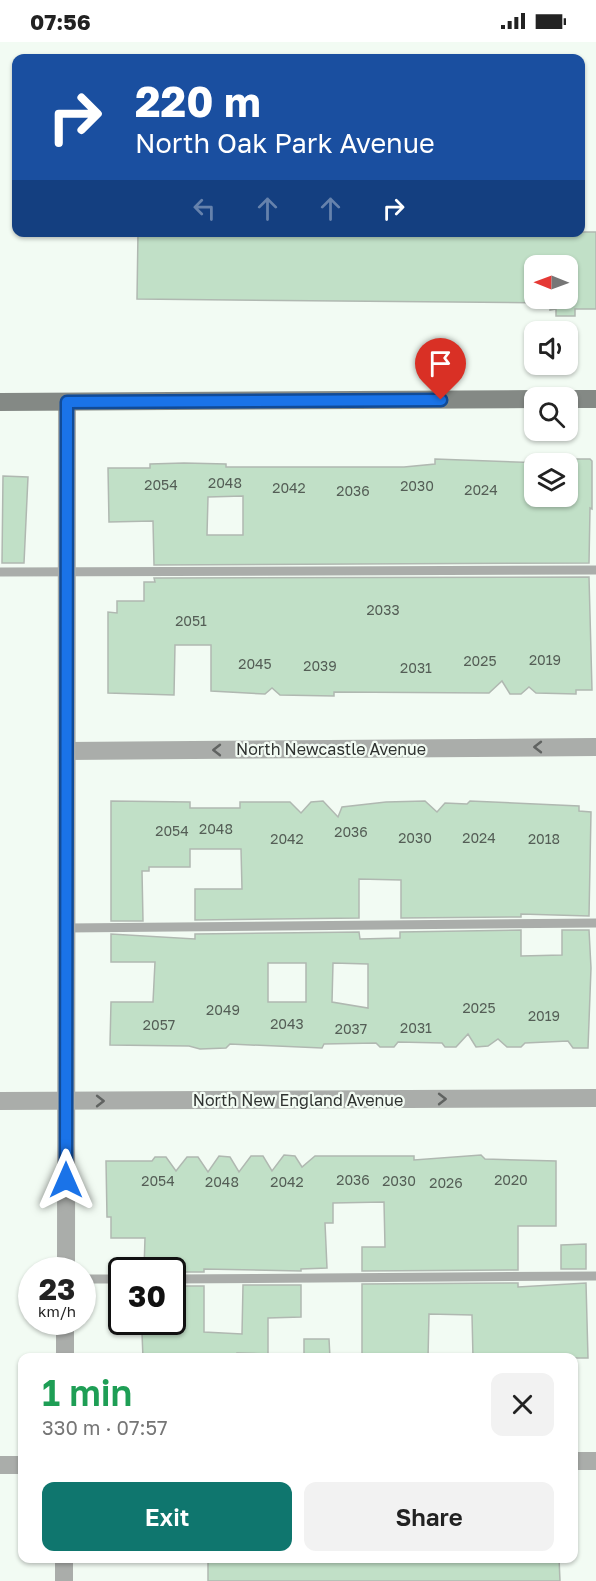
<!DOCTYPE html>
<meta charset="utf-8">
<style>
:root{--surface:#fff;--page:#f2f2f2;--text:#222;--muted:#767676;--accent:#0f766e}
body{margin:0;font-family:"Golos Text",sans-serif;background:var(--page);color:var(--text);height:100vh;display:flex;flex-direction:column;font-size:22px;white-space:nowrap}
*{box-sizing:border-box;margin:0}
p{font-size:20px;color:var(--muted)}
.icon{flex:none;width:33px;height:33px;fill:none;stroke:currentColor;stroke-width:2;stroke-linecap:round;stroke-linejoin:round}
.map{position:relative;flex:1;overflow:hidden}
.panel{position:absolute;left:18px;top:1311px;width:560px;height:210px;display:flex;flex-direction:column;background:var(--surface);border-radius:12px;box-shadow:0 2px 4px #0004}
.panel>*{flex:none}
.banner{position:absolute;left:12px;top:12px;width:573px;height:183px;border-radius:12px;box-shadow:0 2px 4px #0004;background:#1a4fa0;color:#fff;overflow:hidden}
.needle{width:39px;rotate:271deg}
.buttons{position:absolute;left:524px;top:213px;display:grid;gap:12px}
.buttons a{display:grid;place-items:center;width:54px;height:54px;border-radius:12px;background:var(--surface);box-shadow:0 2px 4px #0004;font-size:30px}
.speed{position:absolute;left:18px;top:1215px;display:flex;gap:12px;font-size:30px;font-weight:700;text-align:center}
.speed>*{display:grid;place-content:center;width:78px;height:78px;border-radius:50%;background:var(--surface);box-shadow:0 2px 4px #0004;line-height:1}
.speed small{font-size:15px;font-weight:400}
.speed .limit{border:3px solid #111;border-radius:9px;background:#fff;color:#111}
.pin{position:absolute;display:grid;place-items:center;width:51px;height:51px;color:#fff;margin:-62px -26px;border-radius:50% 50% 50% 0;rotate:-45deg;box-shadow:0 0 6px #0007}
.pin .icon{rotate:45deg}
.me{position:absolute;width:66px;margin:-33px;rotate:0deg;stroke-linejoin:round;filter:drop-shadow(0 0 4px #0008)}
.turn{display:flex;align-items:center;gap:21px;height:126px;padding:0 24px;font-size:27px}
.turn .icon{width:78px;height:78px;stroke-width:2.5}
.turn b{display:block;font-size:42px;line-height:51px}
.lanes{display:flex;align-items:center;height:57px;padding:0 24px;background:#0003;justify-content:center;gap:30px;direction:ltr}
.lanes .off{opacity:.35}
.round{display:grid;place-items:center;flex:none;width:63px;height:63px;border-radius:12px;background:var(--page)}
.head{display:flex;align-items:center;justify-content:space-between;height:102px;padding:0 24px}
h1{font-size:36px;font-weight:600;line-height:45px;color:#1e9e55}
.action{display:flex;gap:12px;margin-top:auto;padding:12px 24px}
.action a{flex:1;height:69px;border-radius:12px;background:var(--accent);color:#fff;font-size:24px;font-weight:600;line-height:69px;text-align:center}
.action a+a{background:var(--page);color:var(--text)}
.status{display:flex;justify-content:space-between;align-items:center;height:42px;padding:0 30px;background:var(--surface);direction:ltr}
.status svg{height:16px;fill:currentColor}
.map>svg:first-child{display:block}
.building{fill:#c1e0c7;stroke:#b0b8b1;stroke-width:1.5;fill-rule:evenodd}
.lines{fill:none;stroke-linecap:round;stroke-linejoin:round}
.lane{stroke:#aaadaa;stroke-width:9}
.street{stroke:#aaadaa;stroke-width:18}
.secondary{stroke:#848985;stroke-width:18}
.oneway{stroke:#606361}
.route-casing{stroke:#114b97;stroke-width:15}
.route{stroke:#1a73e8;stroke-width:10}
.labels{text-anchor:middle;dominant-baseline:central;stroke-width:4.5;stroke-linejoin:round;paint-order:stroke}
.number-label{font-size:14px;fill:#545e56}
.street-label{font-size:16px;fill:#2f3230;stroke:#f2fbf3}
</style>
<div class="status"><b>07:56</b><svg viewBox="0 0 49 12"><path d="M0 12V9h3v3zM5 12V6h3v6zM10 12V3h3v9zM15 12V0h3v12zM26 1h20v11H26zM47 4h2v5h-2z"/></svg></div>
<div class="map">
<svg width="596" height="1539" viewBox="0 0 596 1539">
<rect width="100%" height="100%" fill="#f2fbf3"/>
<g class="building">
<path d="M138,190H596V267H575V274H556V267L550,268V261L137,257ZM534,224H567V256H534Z"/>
<path d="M435,417L545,421V417H590L592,419V467L590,466L589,521L154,523L153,479L109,480L108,426H150V422L184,421L226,422V425H404L435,422ZM534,422H567V454H534ZM243,454V493H207L208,455Z"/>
<path d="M3,434L28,435L24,521H2Z"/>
<path d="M589,535L592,648H576V652L536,651L529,645L521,652H510L502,639L489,651L334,650V654L280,653L272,646L265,652L211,649V603H175L174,653L108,651V570L117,571V559H144V540H155L154,536Z"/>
<path d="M111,759L190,760V766H240V760H290L301,771L311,760L323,759L338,775L342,765L386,760L425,759L437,770L445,761L467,762L470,759L579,764V769L591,770L589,874L521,872V875L401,876V838L359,837V876L195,878V847H242L241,807H190V825H149V829H142L143,879H111Z"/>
<path d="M521,888V914L562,913V888H589L591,926L588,1006H573L568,999L525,1001L521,1005H507L498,997L488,1004L476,1005L468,992L456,1005H445L442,1001L398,1000L394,1005H380L376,1001L324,1002L322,1006L230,1002L226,1006L200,1007L189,1004L110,1003L111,960H153L155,920H111V892L195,897V892L359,890L360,897L400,896V890ZM268,921H306V960H268ZM333,921L368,922V966L332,960Z"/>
<path d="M284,1113L295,1114L302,1125L315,1114H414V1118L481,1113L485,1117L556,1119V1184H518V1228L362,1229V1205H385L384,1160L333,1161V1181H325L327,1226L301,1227V1229L204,1227V1230H172V1228L144,1227L145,1196H111V1175H107L106,1119H152L155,1115H166L176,1129L187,1115H198L208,1130L219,1114L230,1115L239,1130L251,1114H263L272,1129Z"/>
<path d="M586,1202V1227H561V1203Z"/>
<path d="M518,1241V1245L586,1241L588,1316H473L472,1273L429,1272L428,1316H362V1242Z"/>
<path d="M243,1243H301V1275L268,1276V1312L237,1311V1316H143L142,1291H172V1244H204V1290L242,1292Z"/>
<path d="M304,1297H329L330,1316H304Z"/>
<path d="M208,1516H559L560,1539H208Z"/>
</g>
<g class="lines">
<g class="lane">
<path d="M0,530L596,528"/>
<path d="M67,886L596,881"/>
<path d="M82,1237H122"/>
<path d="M172,1237L596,1234"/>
</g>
<g class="street">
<path d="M67,709L596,705"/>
<path d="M0,1059L596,1056"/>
<path d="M66,1228L67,360"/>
<path d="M65,1316V1280"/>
<path d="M573,1419H596"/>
<path d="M0,1423H22"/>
<path d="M64,1539V1516"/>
</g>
<g class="secondary">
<path d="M567,357H596"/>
<path d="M0,360L534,357"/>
</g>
</g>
<defs><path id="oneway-chevron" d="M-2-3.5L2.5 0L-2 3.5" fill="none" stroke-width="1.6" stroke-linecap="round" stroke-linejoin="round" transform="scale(1.5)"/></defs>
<g class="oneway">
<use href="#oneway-chevron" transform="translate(538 705) rotate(180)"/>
<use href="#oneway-chevron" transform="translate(217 708) rotate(180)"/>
<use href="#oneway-chevron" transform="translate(442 1057)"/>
<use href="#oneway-chevron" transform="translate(100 1059)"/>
</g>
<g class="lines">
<g class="route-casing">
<path id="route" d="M66,1138L67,360L441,358"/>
</g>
<use href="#route" class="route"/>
</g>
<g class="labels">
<g class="number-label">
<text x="225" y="440">2048</text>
<text x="161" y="442">2054</text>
<text x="417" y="443">2030</text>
<text x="289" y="445">2042</text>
<text x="481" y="447">2024</text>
<text x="353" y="448">2036</text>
<text x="383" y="567">2033</text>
<text x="191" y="578">2051</text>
<text x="545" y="617">2019</text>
<text x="480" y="618">2025</text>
<text x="255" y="621">2045</text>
<text x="320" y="623">2039</text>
<text x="416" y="625">2031</text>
<text x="216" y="786">2048</text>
<text x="172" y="788">2054</text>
<text x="351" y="789">2036</text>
<text x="415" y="795">2030</text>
<text x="479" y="795">2024</text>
<text x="287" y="796">2042</text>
<text x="544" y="796">2018</text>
<text x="479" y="965">2025</text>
<text x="223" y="967">2049</text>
<text x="544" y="973">2019</text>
<text x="287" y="981">2043</text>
<text x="159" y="982">2057</text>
<text x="416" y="985">2031</text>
<text x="351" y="986">2037</text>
<text x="353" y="1137">2036</text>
<text x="511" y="1137">2020</text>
<text x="158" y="1138">2054</text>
<text x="399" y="1138">2030</text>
<text x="222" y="1139">2048</text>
<text x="287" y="1139">2042</text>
<text x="446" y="1140">2026</text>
</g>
<g class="street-label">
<text x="331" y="707">North Newcastle Avenue</text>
<text x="298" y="1058">North New England Avenue</text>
</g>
</g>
</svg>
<div class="buttons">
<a><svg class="needle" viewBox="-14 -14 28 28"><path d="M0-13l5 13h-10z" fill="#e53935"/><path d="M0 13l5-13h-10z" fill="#767676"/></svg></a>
<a><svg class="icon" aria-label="sound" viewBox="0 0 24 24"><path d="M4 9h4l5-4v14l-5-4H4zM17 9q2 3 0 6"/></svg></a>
<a><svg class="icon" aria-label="search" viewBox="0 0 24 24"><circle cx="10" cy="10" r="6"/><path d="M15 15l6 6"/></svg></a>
<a><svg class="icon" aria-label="layers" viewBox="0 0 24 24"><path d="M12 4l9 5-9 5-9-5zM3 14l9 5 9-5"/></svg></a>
</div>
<div class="speed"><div>23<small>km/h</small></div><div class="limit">30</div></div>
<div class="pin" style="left:441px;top:358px;background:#d93025"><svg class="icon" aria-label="arrive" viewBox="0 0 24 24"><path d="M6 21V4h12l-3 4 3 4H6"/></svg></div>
<svg class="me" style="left:66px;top:1138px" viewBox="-20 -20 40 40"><path d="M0-17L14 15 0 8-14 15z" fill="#1a73e8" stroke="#fff" stroke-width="4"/></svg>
<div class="banner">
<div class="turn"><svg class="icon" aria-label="right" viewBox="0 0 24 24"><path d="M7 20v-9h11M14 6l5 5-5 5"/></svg><div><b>220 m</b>North Oak Park Avenue</div></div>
<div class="lanes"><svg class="icon off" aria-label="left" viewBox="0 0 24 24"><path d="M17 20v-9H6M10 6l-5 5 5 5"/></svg><svg class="icon off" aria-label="ahead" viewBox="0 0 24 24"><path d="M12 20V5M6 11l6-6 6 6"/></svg><svg class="icon off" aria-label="ahead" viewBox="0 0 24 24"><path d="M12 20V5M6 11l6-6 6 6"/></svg><svg class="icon" aria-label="right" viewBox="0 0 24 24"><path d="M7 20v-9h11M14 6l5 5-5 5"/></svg></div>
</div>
<section class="panel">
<div class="head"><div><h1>1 min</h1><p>330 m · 07:57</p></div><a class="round"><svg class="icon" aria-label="close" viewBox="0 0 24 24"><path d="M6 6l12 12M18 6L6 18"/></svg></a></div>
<div class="action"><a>Exit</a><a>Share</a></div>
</section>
</div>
